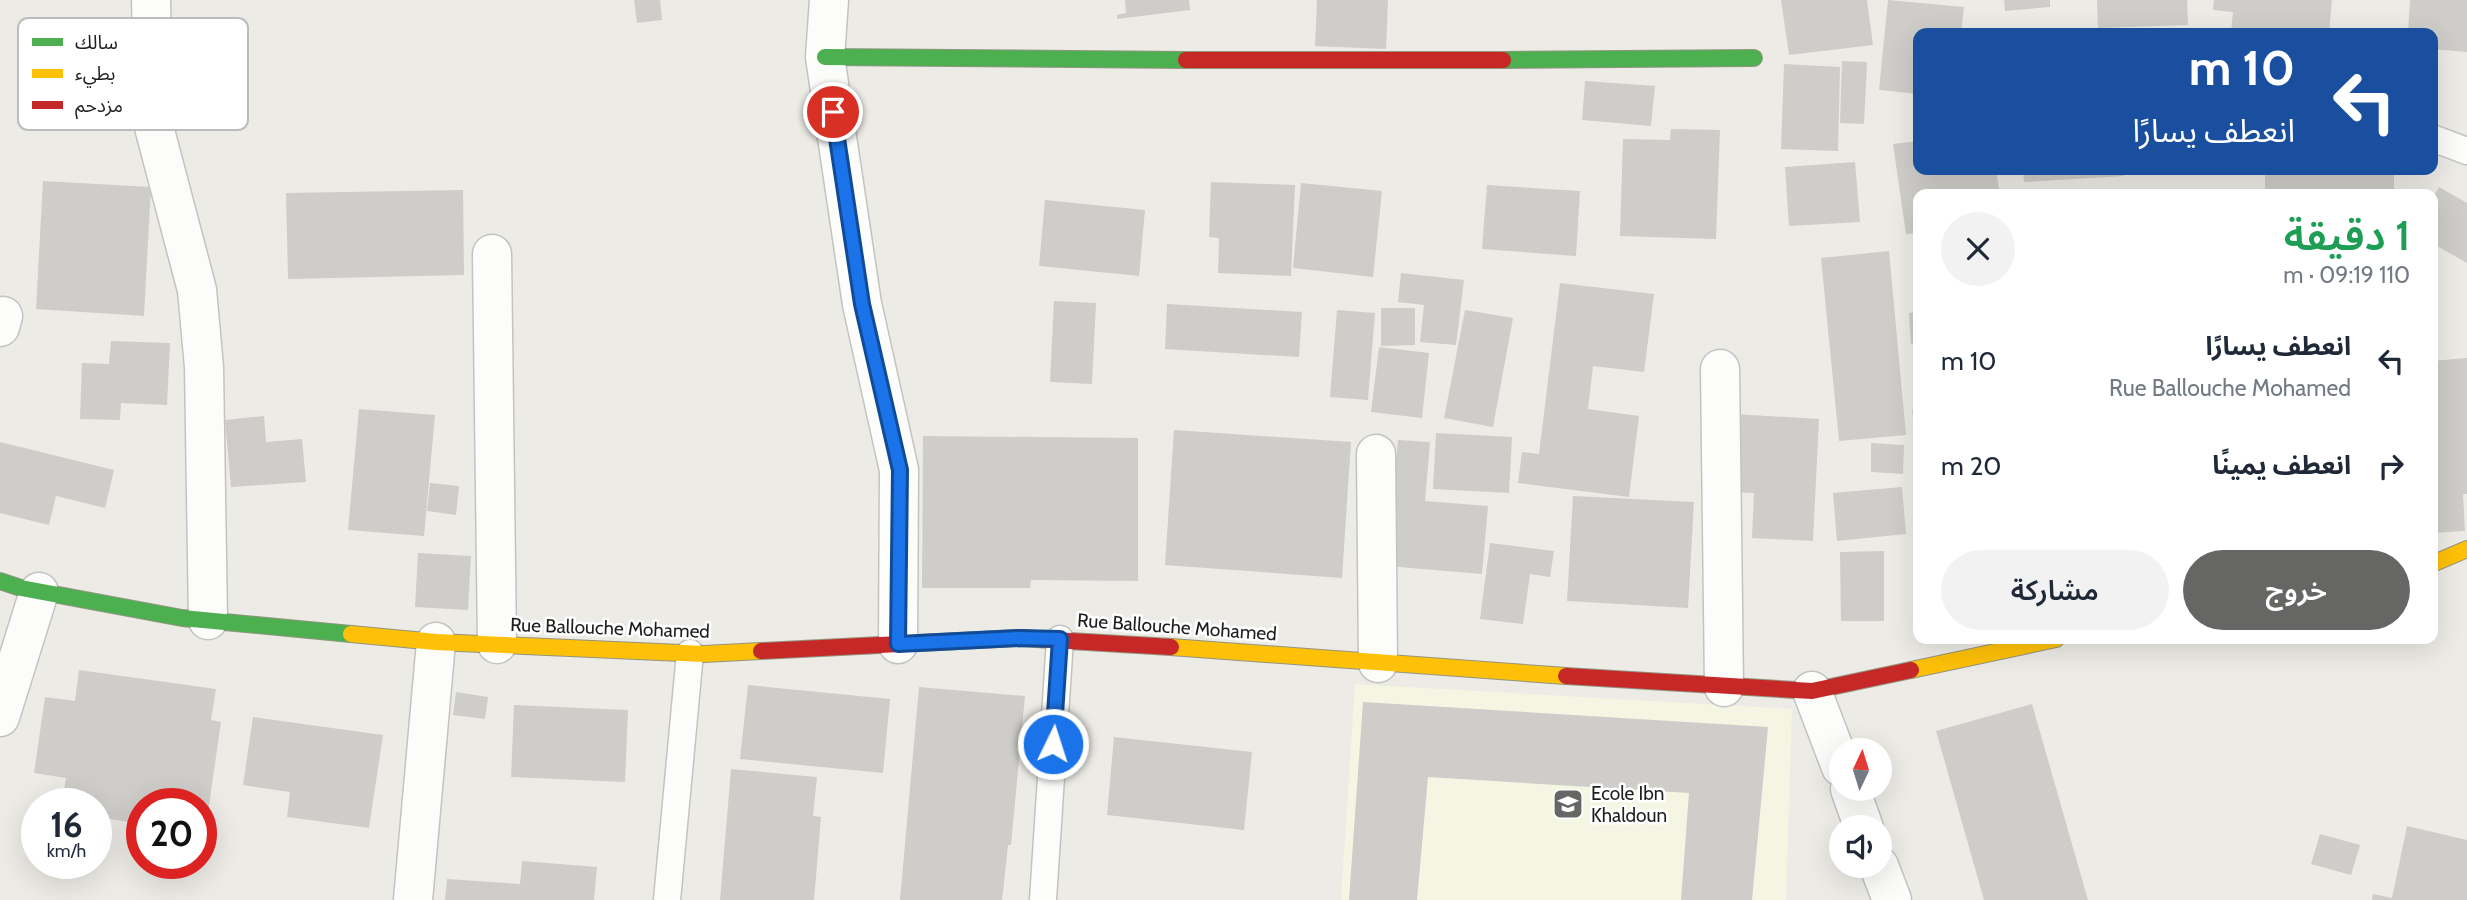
<!DOCTYPE html>
<html lang="ar">
<meta charset="utf-8">
<style>
:root{--surface:#fff;--page:#f2f2f3;--text:#1f2937;--muted:#747a83;--accent:#666664}
body{margin:0;font-family:Cabin,"Noto Sans Arabic",sans-serif;background:var(--page);color:var(--text);direction:rtl;height:100vh;display:flex;flex-direction:column;font-size:26px;white-space:nowrap}
*{box-sizing:border-box;margin:0}
p{font-size:23px;color:var(--muted)}
.icon{flex:none;width:38px;height:38px;fill:none;stroke:currentColor;stroke-width:2;stroke-linecap:round;stroke-linejoin:round}
.map{position:relative;flex:1;overflow:hidden;direction:ltr}
.drawer{position:absolute;left:1913px;top:189px;width:525px;height:455px;display:flex;flex-direction:column;background:var(--surface);border-radius:14px;box-shadow:0 7px 28px #0002;direction:rtl}
.drawer>*{flex:none}
.guide{position:absolute;left:1913px;top:28px;width:525px;height:147px;border-radius:14px;box-shadow:0 7px 28px #0002;direction:rtl;background:#1a4fa0;color:#fff;overflow:hidden}
.needle{width:46px;rotate:4deg}
.tools{position:absolute;left:1829px;top:738px;display:grid;gap:14px}
.tools a{display:grid;place-items:center;width:63px;height:63px;border-radius:50%;background:var(--surface);box-shadow:0 7px 28px #0002;font-size:35px}
.speed{position:absolute;left:21px;top:788px;display:flex;gap:14px;font-size:35px;font-weight:700;text-align:center}
.speed>*{display:grid;place-content:center;width:91px;height:91px;border-radius:50%;background:var(--surface);box-shadow:0 7px 28px #0002;line-height:1}
.speed small{font-size:18px;font-weight:400}
.speed .limit{border:10px solid #d22;background:#fff;color:#111}
.pin{position:absolute;display:grid;place-items:center;width:60px;height:60px;color:#fff;margin:-30px;border:4px solid #fff;border-radius:50%;box-shadow:0 2px 7px #0007}
.me{position:absolute;width:77px;margin:-38px;rotate:4deg;stroke-linejoin:round;filter:drop-shadow(0 0 5px #0008)}
.turn{display:flex;align-items:center;gap:24px;height:147px;padding:0 28px;font-size:32px}
.turn .icon{width:91px;height:91px;stroke-width:2.5}
.turn b{display:block;font-size:49px;line-height:60px}
.round{display:grid;place-items:center;flex:none;width:74px;height:74px;border-radius:37px;background:var(--page)}
.headline{display:flex;align-items:center;justify-content:space-between;height:119px;padding:0 28px}
h1{font-size:42px;font-weight:600;line-height:52px;color:#1e9e55}
.cta{display:flex;gap:14px;margin-top:auto;padding:14px 28px}
.cta a{flex:1;height:80px;border-radius:42px;background:var(--accent);color:#fff;font-size:28px;font-weight:600;line-height:80px;text-align:center}
.cta a+a{background:var(--page);color:var(--text)}
ul{padding:0;list-style:none}
li{display:flex;align-items:center;gap:21px;height:105px;padding:0 28px}
li div{flex:1}
li b{display:block;font-size:26px}
li em{font-style:normal}
.map>svg:first-child{display:block}
.education{fill:#f4f5e2}
.building{fill:#cfcdc9}
.lines{fill:none;stroke-linecap:round;stroke-linejoin:round}
.lane-casing{stroke:#c3c3c1;stroke-width:29}
.street-casing{stroke:#c3c3c1;stroke-width:41}
.fast-casing{stroke:#91957f;stroke-width:18}
.slow-casing{stroke:#91957f;stroke-width:18}
.jam-casing{stroke:#91957f;stroke-width:18}
.lane{stroke:#fcfcfb;stroke-width:26}
.street{stroke:#fcfcfb;stroke-width:38}
.fast{stroke:#4caf50;stroke-width:16}
.slow{stroke:#ffc107;stroke-width:16}
.jam{stroke:#c62828;stroke-width:16}
.route-casing{stroke:#114b97;stroke-width:18}
.route{stroke:#1a73e8;stroke-width:12}
.labels{text-anchor:middle;dominant-baseline:central;stroke-width:5;stroke-linejoin:round;paint-order:stroke}
.street-label{font-size:19px;fill:#1e1e1e;stroke:#fff}
.poi-label{font-size:19px;fill:#1e1e1e;stroke:#fff;text-anchor:start}
.key{fill:#fff;stroke:#bcbcbc;stroke-width:2}
.key-label{font-size:19px;fill:#1e1e1e}
</style>
<div class="map">
<svg width="2467" height="900" viewBox="0 0 2467 900">
<rect width="100%" height="100%" fill="#ecebe6"/>
<path class="education" d="M1355,684L1792,709L1786,900H1341Z"/>
<g class="building">
<path d="M634,0H660L662,20L637,23Z"/>
<path d="M1125,0H1189L1190,10L1117,19V15L1126,13Z"/>
<path d="M1317,0H1388L1386,49L1315,46Z"/>
<path d="M1781,0H1867L1873,45L1789,55Z"/>
<path d="M1888,0L1964,7L1961,33H1918V94L1879,90Z"/>
<path d="M2004,0H2050V7L2005,11Z"/>
<path d="M2097,0H2187L2188,25L2098,28Z"/>
<path d="M2214,0H2332L2329,33H2231L2233,12L2213,10Z"/>
<path d="M2410,0H2467V52L2432,49V33H2408Z"/>
<path d="M1842,61L1867,62L1864,124L1840,123Z"/>
<path d="M1784,64L1840,67L1838,151L1781,149Z"/>
<path d="M1585,81L1655,86L1651,126L1582,120Z"/>
<path d="M1671,129L1720,130L1716,239L1620,236L1623,139L1670,140Z"/>
<path d="M1918,141V170H1996L2000,194H1918V233L1906,234L1893,144Z"/>
<path d="M1855,162L1860,222L1789,226L1785,167Z"/>
<path d="M2023,170H2123L2124,176L2024,182Z"/>
<rect x="2265" y="170" width="129" height="24"/>
<path d="M43,181L151,187L144,316L36,309Z"/>
<path d="M1211,182L1295,185L1291,276L1218,273L1219,238L1209,237Z"/>
<path d="M1301,183L1382,191L1373,277L1293,268Z"/>
<path d="M1487,185L1580,191L1576,256L1482,249Z"/>
<path d="M2439,187L2467,203V263L2432,243V199Z"/>
<path d="M463,190L464,275L288,279L286,193Z"/>
<path d="M1045,200L1145,210L1139,276L1039,266Z"/>
<path d="M1889,251L1906,435L1839,441L1821,258Z"/>
<path d="M1401,273L1464,280L1456,345L1420,342L1424,305L1398,302Z"/>
<path d="M1560,283L1654,294L1644,372L1593,366L1588,409L1639,416L1629,497L1518,483L1522,452L1539,454Z"/>
<path d="M1054,301L1096,303L1092,384L1050,382Z"/>
<path d="M1167,304L1302,312L1299,357L1165,349Z"/>
<path d="M1381,308H1415V345L1381,346Z"/>
<path d="M1337,310L1375,313L1368,400L1330,397Z"/>
<path d="M1465,310L1513,318L1493,427L1444,418Z"/>
<path d="M1918,312V392H1916L1914,344H1911L1909,313Z"/>
<path d="M111,341L170,343L167,405L121,403L120,420L80,419L82,363L109,364Z"/>
<path d="M1379,347L1429,353L1422,418L1371,412Z"/>
<path d="M2467,358V494H2463L2465,531L2432,533V361Z"/>
<path d="M359,409L435,415L424,536L348,530Z"/>
<path d="M1912,410H1918V442H1916Z"/>
<path d="M1733,414L1819,419L1813,541L1752,538L1754,493L1728,492Z"/>
<path d="M264,416L266,442L302,439L306,482L231,487L225,420Z"/>
<path d="M1174,430L1351,442L1342,578L1165,565Z"/>
<path d="M1436,433L1512,437L1509,493L1433,489Z"/>
<path d="M923,436L1138,438V581L1031,580L1030,588H922Z"/>
<path d="M1398,440L1430,442L1425,501L1488,506L1482,574L1387,566Z"/>
<path d="M0,442L114,470L105,508L56,496L49,525L0,513Z"/>
<path d="M1871,443L1904,445L1903,474L1871,472Z"/>
<path d="M430,483L459,486L456,515L427,511Z"/>
<path d="M1902,487L1906,534L1837,541L1833,493Z"/>
<path d="M1573,496L1694,502L1688,608L1567,601Z"/>
<path d="M1490,543L1554,551L1550,577L1530,574L1523,624L1480,619Z"/>
<path d="M1884,551V621H1841L1840,552Z"/>
<path d="M418,553L471,556L468,610L415,607Z"/>
<path d="M79,670L216,689L211,720L221,722L205,833L201,832V803H142V824L96,817V803H62L66,778L34,773L45,697L75,701Z"/>
<path d="M748,685L890,699L883,773L740,759Z"/>
<path d="M919,687L1025,696L1011,845H1008L1002,900H900Z"/>
<path d="M456,692L488,697L485,719L453,715Z"/>
<path d="M1363,702L1768,727L1752,900H1681L1689,793L1428,777L1417,900H1349Z"/>
<path d="M2032,704L2088,900H1984L1936,731Z"/>
<path d="M514,705L628,710L625,782L511,777Z"/>
<path d="M253,717L383,735L369,828L287,817L290,792L243,785Z"/>
<path d="M1114,737L1252,752L1244,830L1107,815Z"/>
<path d="M731,769L817,777L813,816L821,817L814,900H720Z"/>
<path d="M2407,826L2467,840V900H2372L2373,894L2392,898Z"/>
<path d="M2320,834L2360,845L2351,875L2311,864Z"/>
<path d="M522,861L597,867L594,900H445L447,879L520,884Z"/>
</g>
<g class="lines">
<g class="lane-casing">
<g id="lane">
<path d="M2432,138L2467,151"/>
<path d="M667,900L690,653"/>
<path d="M1043,900L1060,639"/>
</g>
</g>
<g class="street-casing">
<g id="street">
<path d="M151,0L154,127L197,290L204,367L208,620"/>
<path d="M829,0L825,57L862,304L899,470L898,644"/>
<path d="M492,254L497,644"/>
<path d="M0,327L3,316"/>
<path d="M1720,369L1724,687"/>
<path d="M1376,454L1378,663"/>
<path d="M1812,691L1841,767"/>
<path d="M0,717L39,592"/>
<path d="M1850,789L1864,828"/>
<path d="M1879,866L1892,900"/>
<path d="M413,900L436,642"/>
</g>
</g>
<g class="fast-casing">
<g id="fast">
<path d="M825,57L1186,60"/>
<path d="M1503,60L1754,58"/>
<path d="M0,581L21,588L182,618L351,634"/>
</g>
</g>
<g class="slow-casing">
<g id="slow">
<path d="M2432,564L2467,549"/>
<path d="M351,634L436,642L704,654L761,651"/>
<path d="M1171,647L1566,676"/>
<path d="M1911,670L2056,639"/>
</g>
</g>
<g class="jam-casing">
<g id="jam">
<path d="M1186,60H1503"/>
<path d="M761,651L1019,638L1171,647"/>
<path d="M1566,676L1812,691L1911,670"/>
</g>
</g>
<use href="#lane" class="lane"/>
<use href="#street" class="street"/>
<use href="#fast" class="fast"/>
<use href="#slow" class="slow"/>
<use href="#jam" class="jam"/>
</g>
<g class="lines">
<g class="route-casing">
<path id="route" d="M833,112L862,304L900,470L898,644L1019,638L1060,639L1053,744"/>
</g>
<use href="#route" class="route"/>
</g>
<defs>
<g id="school-square" transform="scale(1.575)"><rect x="-9" y="-9" width="18" height="18" rx="4" fill="#666664" stroke="#fff"/><path d="M0-5L7-2L0 1L-7-2ZM-4 1L0 2.5L4 1V4Q0 6-4 4Z" fill="#fff"/></g>
</defs>
<g fill-rule="evenodd">
<use href="#school-square" x="1568" y="804"/>
</g>
<g class="labels">
<g class="street-label">
<text transform="translate(1177 627) rotate(4)">Rue Ballouche Mohamed</text>
<text transform="translate(610 628) rotate(2)">Rue Ballouche Mohamed</text>
</g>
<g class="poi-label">
<text x="1591" y="793">Ecole Ibn<tspan x="1591" dy="22">Khaldoun</tspan></text>
</g>
</g>
<rect x="18" y="18" width="230" height="112" rx="10" class="key"/>
<rect x="32" y="38" width="31" height="8" fill="#4caf50"/>
<rect x="32" y="69" width="31" height="9" fill="#ffc107"/>
<rect x="32" y="101" width="31" height="8" fill="#c62828"/>
<g class="key-label">
<text x="75" y="49">سالك</text>
<text x="75" y="80">بطيء</text>
<text x="75" y="112">مزدحم</text>
</g>
</svg>
<div class="tools">
<a><svg class="needle" viewBox="-14 -14 28 28"><path d="M0-13l5 13h-10z" fill="#e53935"/><path d="M0 13l5-13h-10z" fill="#747a83"/></svg></a>
<a><svg class="icon" aria-label="sound" viewBox="0 0 24 24"><path d="M4 9h4l5-4v14l-5-4H4zM17 9q2 3 0 6"/></svg></a>
</div>
<div class="speed"><div>16<small>km/h</small></div><div class="limit">20</div></div>
<div class="pin" style="left:833px;top:112px;background:#d93025"><svg class="icon" aria-label="arrive" viewBox="0 0 24 24"><path d="M6 21V4h12l-3 4 3 4H6"/></svg></div>
<svg class="me" style="left:1053px;top:744px" viewBox="-20 -20 40 40"><circle r="17" fill="#1a73e8" stroke="#fff" stroke-width="3"/><path d="M0-11L8 9 0 5-8 9z" fill="#fff"/></svg>
<div class="guide">
<div class="turn"><svg class="icon" aria-label="left" viewBox="0 0 24 24"><path d="M17 20v-9H6M10 6l-5 5 5 5"/></svg><div><b>10 m</b>انعطف يسارًا</div></div>
</div>
<section class="drawer">
<div class="headline"><div><h1>1 دقيقة</h1><p>110 m · 09:19</p></div><a class="round"><svg class="icon" aria-label="close" viewBox="0 0 24 24"><path d="M6 6l12 12M18 6L6 18"/></svg></a></div>
<ul>
<li><svg class="icon" aria-label="left" viewBox="0 0 24 24"><path d="M17 20v-9H6M10 6l-5 5 5 5"/></svg><div><b>انعطف يسارًا</b><p>Rue Ballouche Mohamed</p></div><em>10 m</em></li>
<li><svg class="icon" aria-label="right" viewBox="0 0 24 24"><path d="M7 20v-9h11M14 6l5 5-5 5"/></svg><div><b>انعطف يمينًا</b></div><em>20 m</em></li>
</ul>
<div class="cta"><a>خروج</a><a>مشاركة</a></div>
</section>
</div>
